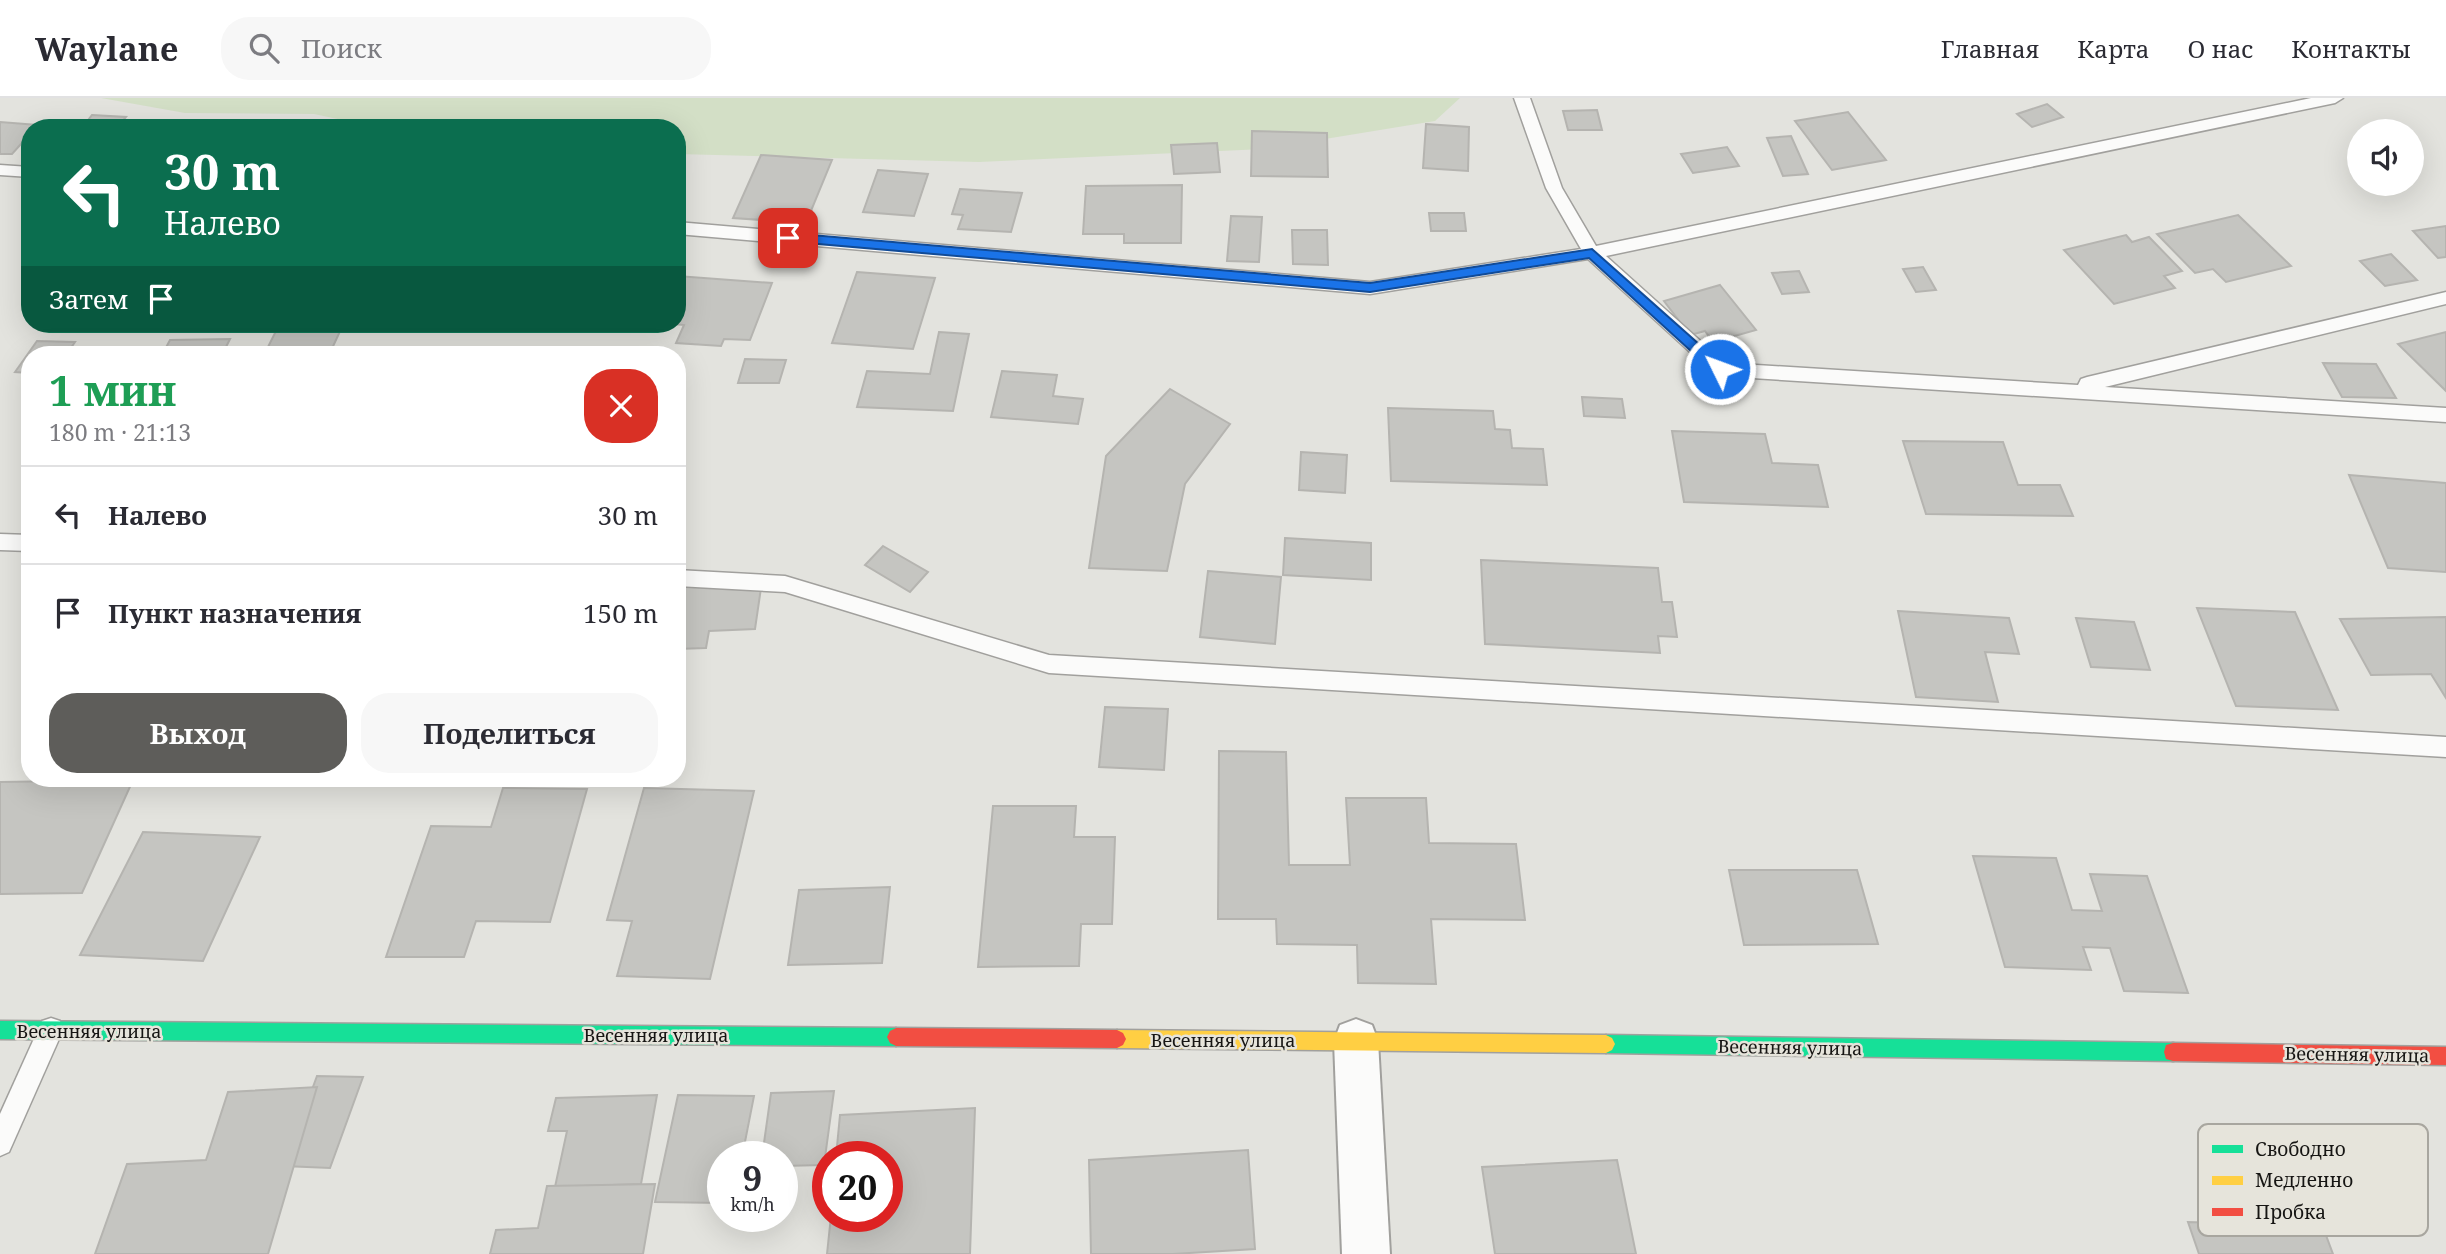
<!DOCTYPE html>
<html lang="ru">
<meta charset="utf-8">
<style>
:root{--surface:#fff;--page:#f7f7f7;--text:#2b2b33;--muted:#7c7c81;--line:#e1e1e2;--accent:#5e5d5a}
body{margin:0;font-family:"Noto Serif",serif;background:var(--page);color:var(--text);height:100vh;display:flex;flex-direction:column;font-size:26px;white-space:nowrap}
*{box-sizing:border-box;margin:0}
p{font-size:23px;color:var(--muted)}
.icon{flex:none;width:38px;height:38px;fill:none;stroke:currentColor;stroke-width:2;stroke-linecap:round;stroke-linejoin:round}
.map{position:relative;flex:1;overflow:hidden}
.details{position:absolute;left:21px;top:248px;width:665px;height:441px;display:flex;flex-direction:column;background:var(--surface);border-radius:28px;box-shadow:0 7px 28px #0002}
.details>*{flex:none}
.hud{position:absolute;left:21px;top:21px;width:665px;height:214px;border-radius:28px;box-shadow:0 7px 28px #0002;background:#0b6e4f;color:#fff;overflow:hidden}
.buttons{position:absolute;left:2347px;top:21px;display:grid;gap:14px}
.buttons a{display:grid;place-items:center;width:77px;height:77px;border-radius:50%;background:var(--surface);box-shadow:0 7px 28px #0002;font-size:35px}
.speed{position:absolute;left:707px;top:1043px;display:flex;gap:14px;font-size:35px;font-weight:700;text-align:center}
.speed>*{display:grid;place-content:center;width:91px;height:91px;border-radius:50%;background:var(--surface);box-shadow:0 7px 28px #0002;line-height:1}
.speed small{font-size:18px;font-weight:400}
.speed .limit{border:10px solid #d22;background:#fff;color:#111}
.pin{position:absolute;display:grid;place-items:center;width:60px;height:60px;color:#fff;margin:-30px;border-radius:14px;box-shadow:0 4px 10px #0006}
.me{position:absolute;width:77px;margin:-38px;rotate:312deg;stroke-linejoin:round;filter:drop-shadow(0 0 5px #0008)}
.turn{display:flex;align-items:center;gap:24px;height:147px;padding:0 28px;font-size:32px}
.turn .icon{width:91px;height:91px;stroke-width:2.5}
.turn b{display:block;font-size:49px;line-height:60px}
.then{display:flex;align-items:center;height:66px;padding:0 28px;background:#0003;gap:14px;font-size:26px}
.round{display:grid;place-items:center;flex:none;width:74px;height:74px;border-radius:28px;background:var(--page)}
.headline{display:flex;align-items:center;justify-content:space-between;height:119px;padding:0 28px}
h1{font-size:42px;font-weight:700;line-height:52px;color:#1e9e55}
.action{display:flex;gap:14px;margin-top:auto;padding:14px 28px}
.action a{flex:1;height:80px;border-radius:28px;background:var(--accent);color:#fff;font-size:28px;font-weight:700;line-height:80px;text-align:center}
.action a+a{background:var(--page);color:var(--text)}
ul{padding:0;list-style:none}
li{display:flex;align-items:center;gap:21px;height:98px;padding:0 28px;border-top:2px solid var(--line)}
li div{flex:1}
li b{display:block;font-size:26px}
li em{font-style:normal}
header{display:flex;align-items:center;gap:42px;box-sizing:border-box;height:98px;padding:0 35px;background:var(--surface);border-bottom:2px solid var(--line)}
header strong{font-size:33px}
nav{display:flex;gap:38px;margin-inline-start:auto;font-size:24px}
.search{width:490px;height:63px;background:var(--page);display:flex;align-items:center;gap:18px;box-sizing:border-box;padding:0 24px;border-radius:28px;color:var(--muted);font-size:26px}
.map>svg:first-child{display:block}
.green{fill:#d3dfc6}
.building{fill:#c5c5c1;stroke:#b5b4b0;stroke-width:2}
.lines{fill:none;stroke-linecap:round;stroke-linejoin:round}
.lane-casing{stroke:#a1a09d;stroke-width:3}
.street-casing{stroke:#a1a09d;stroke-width:4}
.fast-casing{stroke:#a1a09d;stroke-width:3}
.slow-casing{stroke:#a1a09d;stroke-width:3}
.jam-casing{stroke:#a1a09d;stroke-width:3}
.lane{fill:#fbfbfa;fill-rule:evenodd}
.street{fill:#fbfbfa;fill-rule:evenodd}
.fast{fill:#16e098;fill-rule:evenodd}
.slow{fill:#ffcf43;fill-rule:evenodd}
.jam{fill:#f24e42;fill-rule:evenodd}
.route{fill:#1a73e8;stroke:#114b97;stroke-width:2}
.labels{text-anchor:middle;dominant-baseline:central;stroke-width:5;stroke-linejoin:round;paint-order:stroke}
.street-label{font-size:18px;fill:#161513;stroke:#e6e4db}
.key{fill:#e6e4db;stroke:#a8a69f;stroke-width:2}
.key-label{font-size:19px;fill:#161513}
</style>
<header>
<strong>Waylane</strong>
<div class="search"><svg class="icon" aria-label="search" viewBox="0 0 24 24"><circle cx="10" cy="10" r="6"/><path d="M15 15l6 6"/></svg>Поиск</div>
<nav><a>Главная</a><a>Карта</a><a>О нас</a><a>Контакты</a></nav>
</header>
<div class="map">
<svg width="2446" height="1156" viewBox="0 0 2446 1156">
<rect width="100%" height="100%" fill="#e3e3de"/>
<path class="green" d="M101,0H1460L1435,23L1264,51L979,64L677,56V30H380L314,16L185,15Z"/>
<g class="building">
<path d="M2047,6L2063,19L2032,29L2017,16Z"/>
<path d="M1597,12L1602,32H1568L1563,13Z"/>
<path d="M1848,14L1886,62L1832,72L1795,23Z"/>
<path d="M92,17L126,19L117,30H82Z"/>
<path d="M0,24L38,27L30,30V36L12,56H0Z"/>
<path d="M358,25L412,29L354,30Z"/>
<path d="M1426,26L1469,29L1468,73L1423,70Z"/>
<path d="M1252,33L1327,35L1328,79L1251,78Z"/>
<path d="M1791,38L1808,76L1783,78L1767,40Z"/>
<path d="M1217,45L1220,74L1174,76L1171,47Z"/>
<path d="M1727,49L1739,68L1693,75L1681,56Z"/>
<path d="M761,57L832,62L806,125L733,120Z"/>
<path d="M878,72L928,76L914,118L863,114Z"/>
<path d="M1182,87L1181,145H1124V136H1083L1086,88Z"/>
<path d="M960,91L1022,95L1011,134L958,131L963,117L952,116Z"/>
<path d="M1429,115H1464L1466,133H1431Z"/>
<path d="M2238,117L2291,168L2226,184L2213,171L2195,175L2157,136Z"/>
<path d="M1231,118L1262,119L1259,164L1227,163Z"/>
<path d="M2446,128V159L2438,160L2413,133Z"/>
<path d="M1292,132H1327L1328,167L1293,166Z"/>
<path d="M2126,137L2132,144L2149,139L2182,173L2164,178L2175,190L2114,206L2064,152Z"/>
<path d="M2391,156L2417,182L2385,188L2360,163Z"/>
<path d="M1923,169L1936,192L1916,194L1903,171Z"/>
<path d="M1799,173L1809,194L1782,196L1772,175Z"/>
<path d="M857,174L935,180L913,251L832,245Z"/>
<path d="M677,178L772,185L750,242L724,241L721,248L676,245L684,227L673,226H677Z"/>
<path d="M1720,187L1756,232L1713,244L1705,233L1690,237L1664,203Z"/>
<path d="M278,229H342L329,257H264Z"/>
<path d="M939,234L969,236L953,313L857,309L867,273L930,276Z"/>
<path d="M2446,234V293L2398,246Z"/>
<path d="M230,241L222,257H162L170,242Z"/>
<path d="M37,243L75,244L66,257H30V275L15,274Z"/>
<path d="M745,261L786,262L779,285H738Z"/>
<path d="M2323,265L2376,266L2396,300L2342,299Z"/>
<path d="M1002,273L1057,277L1053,298L1083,301L1078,326L991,319Z"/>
<path d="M1170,291L1230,326L1185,386L1167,473L1089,470L1106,358Z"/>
<path d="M1582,299L1622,301L1625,320L1584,318Z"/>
<path d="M1388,310L1493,313L1495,331L1510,332L1512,350L1543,351L1547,387L1391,383Z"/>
<path d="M1672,333L1765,336L1772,365L1818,367L1828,409L1684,404Z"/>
<path d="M1903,343L2003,344L2018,387H2060L2073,418L1926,416Z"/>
<path d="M1301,354L1347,357L1345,395L1299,392Z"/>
<path d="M2349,377L2446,385V474L2388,470Z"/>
<path d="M1285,440L1371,445V482L1283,477Z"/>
<path d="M883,448L928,474L910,494L865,467Z"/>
<path d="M1481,462L1658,470L1662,504H1672L1677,539L1658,538L1660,555L1485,546Z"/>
<path d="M1208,473L1281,479L1275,546L1200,539Z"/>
<path d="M762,483L755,531L709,533L706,550L677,551V486Z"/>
<path d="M2197,510L2295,514L2338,612L2236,608Z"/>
<path d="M1898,513L2009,520L2019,556L1985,554L1998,604L1916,599Z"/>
<path d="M2446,519V600L2431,576L2371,577L2340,521Z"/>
<path d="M2076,520L2134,524L2150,572L2091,569Z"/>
<path d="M1105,609L1168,611L1164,672L1099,669Z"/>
<path d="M1219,653L1286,654L1289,767H1350L1346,700H1426L1429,745L1516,746L1525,822L1431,821L1436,886L1358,885L1357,847L1277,846L1276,821H1218Z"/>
<path d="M133,682L82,795L0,796V684Z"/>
<path d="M503,690L587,691L550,824L476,823L464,859H386L431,728L491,729Z"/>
<path d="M644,690L754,693L710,881L617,878L632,823L607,822Z"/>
<path d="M993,708H1076L1074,739H1115L1112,826H1081L1079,868L978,869Z"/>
<path d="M143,734L260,739L203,863L80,857Z"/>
<path d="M1973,758L2056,760L2072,812L2102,813L2090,776L2147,778L2188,895L2124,893L2110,850L2083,849L2091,872L2005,869Z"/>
<path d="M1729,772H1857L1878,846L1744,847Z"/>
<path d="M890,789L882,865L788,867L799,792Z"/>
<path d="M317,978L363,979L330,1070L284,1068Z"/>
<path d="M317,989L268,1156H95L127,1066L206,1062L228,994Z"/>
<path d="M834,993L824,1067L782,1068V1059H762L771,995Z"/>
<path d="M657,997L641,1086L555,1089L567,1033H548L556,1000Z"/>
<path d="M678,997L754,998L742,1059H723V1105L655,1104Z"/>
<path d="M975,1010L970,1156H827L831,1118H887V1059H836L840,1017Z"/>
<path d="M2199,1050L2294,1052L2333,1156H2199L2188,1124L2225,1125Z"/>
<path d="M1248,1052L1255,1151L1173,1156H1091L1089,1062Z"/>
<path d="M1617,1062L1636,1156H1495L1482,1069Z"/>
<path d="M655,1086L643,1156H490L496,1132L538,1130L547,1088Z"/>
</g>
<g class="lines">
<g class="lane-casing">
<g id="lane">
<path d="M1514,0H1530L1562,90L1596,148L2311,0H2343L2335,5L1606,158L1725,265L2078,287L2081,281L2087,279L2446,194V206L2105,289L2446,310V324L1720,278L1714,276L1588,161L1370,196L677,136V124L1370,184L1581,151L1546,90Z"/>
<path d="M0,67L30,69V79L0,77Z"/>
<path d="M0,436L30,437V453L0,452Z"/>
<path d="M677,472L785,478L1049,557L2446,639V659L1049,575L785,494L677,488Z"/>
<path d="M51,920L60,923L63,932L9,1054L0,1058V1016L42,923Z"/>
</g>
</g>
<g class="street-casing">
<path id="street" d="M1356,921L1372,927L1378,943L1390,1156H1342L1334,943L1340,927Z"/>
</g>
<g class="fast-casing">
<g id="fast">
<path d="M0,923L896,930L902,933L905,939L902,945L896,948L0,941Z"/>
<path d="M1606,937L2173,945L2180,947L2182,954L2180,961L2173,963L1606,955L1600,952L1597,946L1600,940Z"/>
</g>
</g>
<g class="slow-casing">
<path id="slow" d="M1117,932L1606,937L1612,940L1615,946L1612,952L1606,955L1117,950L1111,947L1108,941L1111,935Z"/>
</g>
<g class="jam-casing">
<g id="jam">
<path d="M896,930L1117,932L1123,935L1126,941L1123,947L1117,950L896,948L890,945L887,939L890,933Z"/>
<path d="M2173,945L2446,949V967L2173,963L2166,961L2164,954L2166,947Z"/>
</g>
</g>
<use href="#lane" class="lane"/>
<use href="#street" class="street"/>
<use href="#fast" class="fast"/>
<use href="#slow" class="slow"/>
<use href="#jam" class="jam"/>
</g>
<path class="route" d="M788,135L1370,185L1592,151L1727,271L1725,275H1715L1589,160L1370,194L784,143V137Z"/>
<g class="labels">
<g class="street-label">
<text x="89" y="933">Весенняя улица</text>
<text x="656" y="937">Весенняя улица</text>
<text x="1223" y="942">Весенняя улица</text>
<text transform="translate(1790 949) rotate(1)">Весенняя улица</text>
<text transform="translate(2357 956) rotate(1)">Весенняя улица</text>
</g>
</g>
<rect x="2198" y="1026" width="230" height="112" rx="10" class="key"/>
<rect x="2212" y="1047" width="31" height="8" fill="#16e098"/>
<rect x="2212" y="1078" width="31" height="9" fill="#ffcf43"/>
<rect x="2212" y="1110" width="31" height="8" fill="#f24e42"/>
<g class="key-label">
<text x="2255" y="1058">Свободно</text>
<text x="2255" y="1089">Медленно</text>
<text x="2255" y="1121">Пробка</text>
</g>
</svg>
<div class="buttons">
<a><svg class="icon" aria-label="sound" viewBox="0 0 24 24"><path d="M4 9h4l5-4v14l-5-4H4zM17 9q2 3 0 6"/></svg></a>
</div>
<div class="speed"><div>9<small>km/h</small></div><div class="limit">20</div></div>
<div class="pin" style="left:788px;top:140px;background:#d93025"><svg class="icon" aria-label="arrive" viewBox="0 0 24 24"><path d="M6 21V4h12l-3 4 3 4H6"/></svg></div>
<svg class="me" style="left:1720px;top:271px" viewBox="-20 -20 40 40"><circle r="17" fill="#1a73e8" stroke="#fff" stroke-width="3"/><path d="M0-11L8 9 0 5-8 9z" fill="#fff"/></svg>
<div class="hud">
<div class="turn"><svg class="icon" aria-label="left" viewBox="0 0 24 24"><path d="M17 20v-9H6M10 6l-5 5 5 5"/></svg><div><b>30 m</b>Налево</div></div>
<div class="then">Затем<svg class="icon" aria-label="arrive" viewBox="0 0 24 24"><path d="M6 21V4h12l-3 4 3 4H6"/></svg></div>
</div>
<section class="details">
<div class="headline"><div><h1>1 мин</h1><p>180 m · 21:13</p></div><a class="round" style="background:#d93025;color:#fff"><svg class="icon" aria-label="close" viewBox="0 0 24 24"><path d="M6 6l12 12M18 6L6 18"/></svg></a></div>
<ul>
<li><svg class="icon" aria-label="left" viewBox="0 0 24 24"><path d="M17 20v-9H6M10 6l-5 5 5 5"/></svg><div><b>Налево</b></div><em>30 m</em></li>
<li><svg class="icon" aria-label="arrive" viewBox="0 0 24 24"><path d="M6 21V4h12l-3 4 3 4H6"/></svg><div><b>Пункт назначения</b></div><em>150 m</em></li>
</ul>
<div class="action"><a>Выход</a><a>Поделиться</a></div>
</section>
</div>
